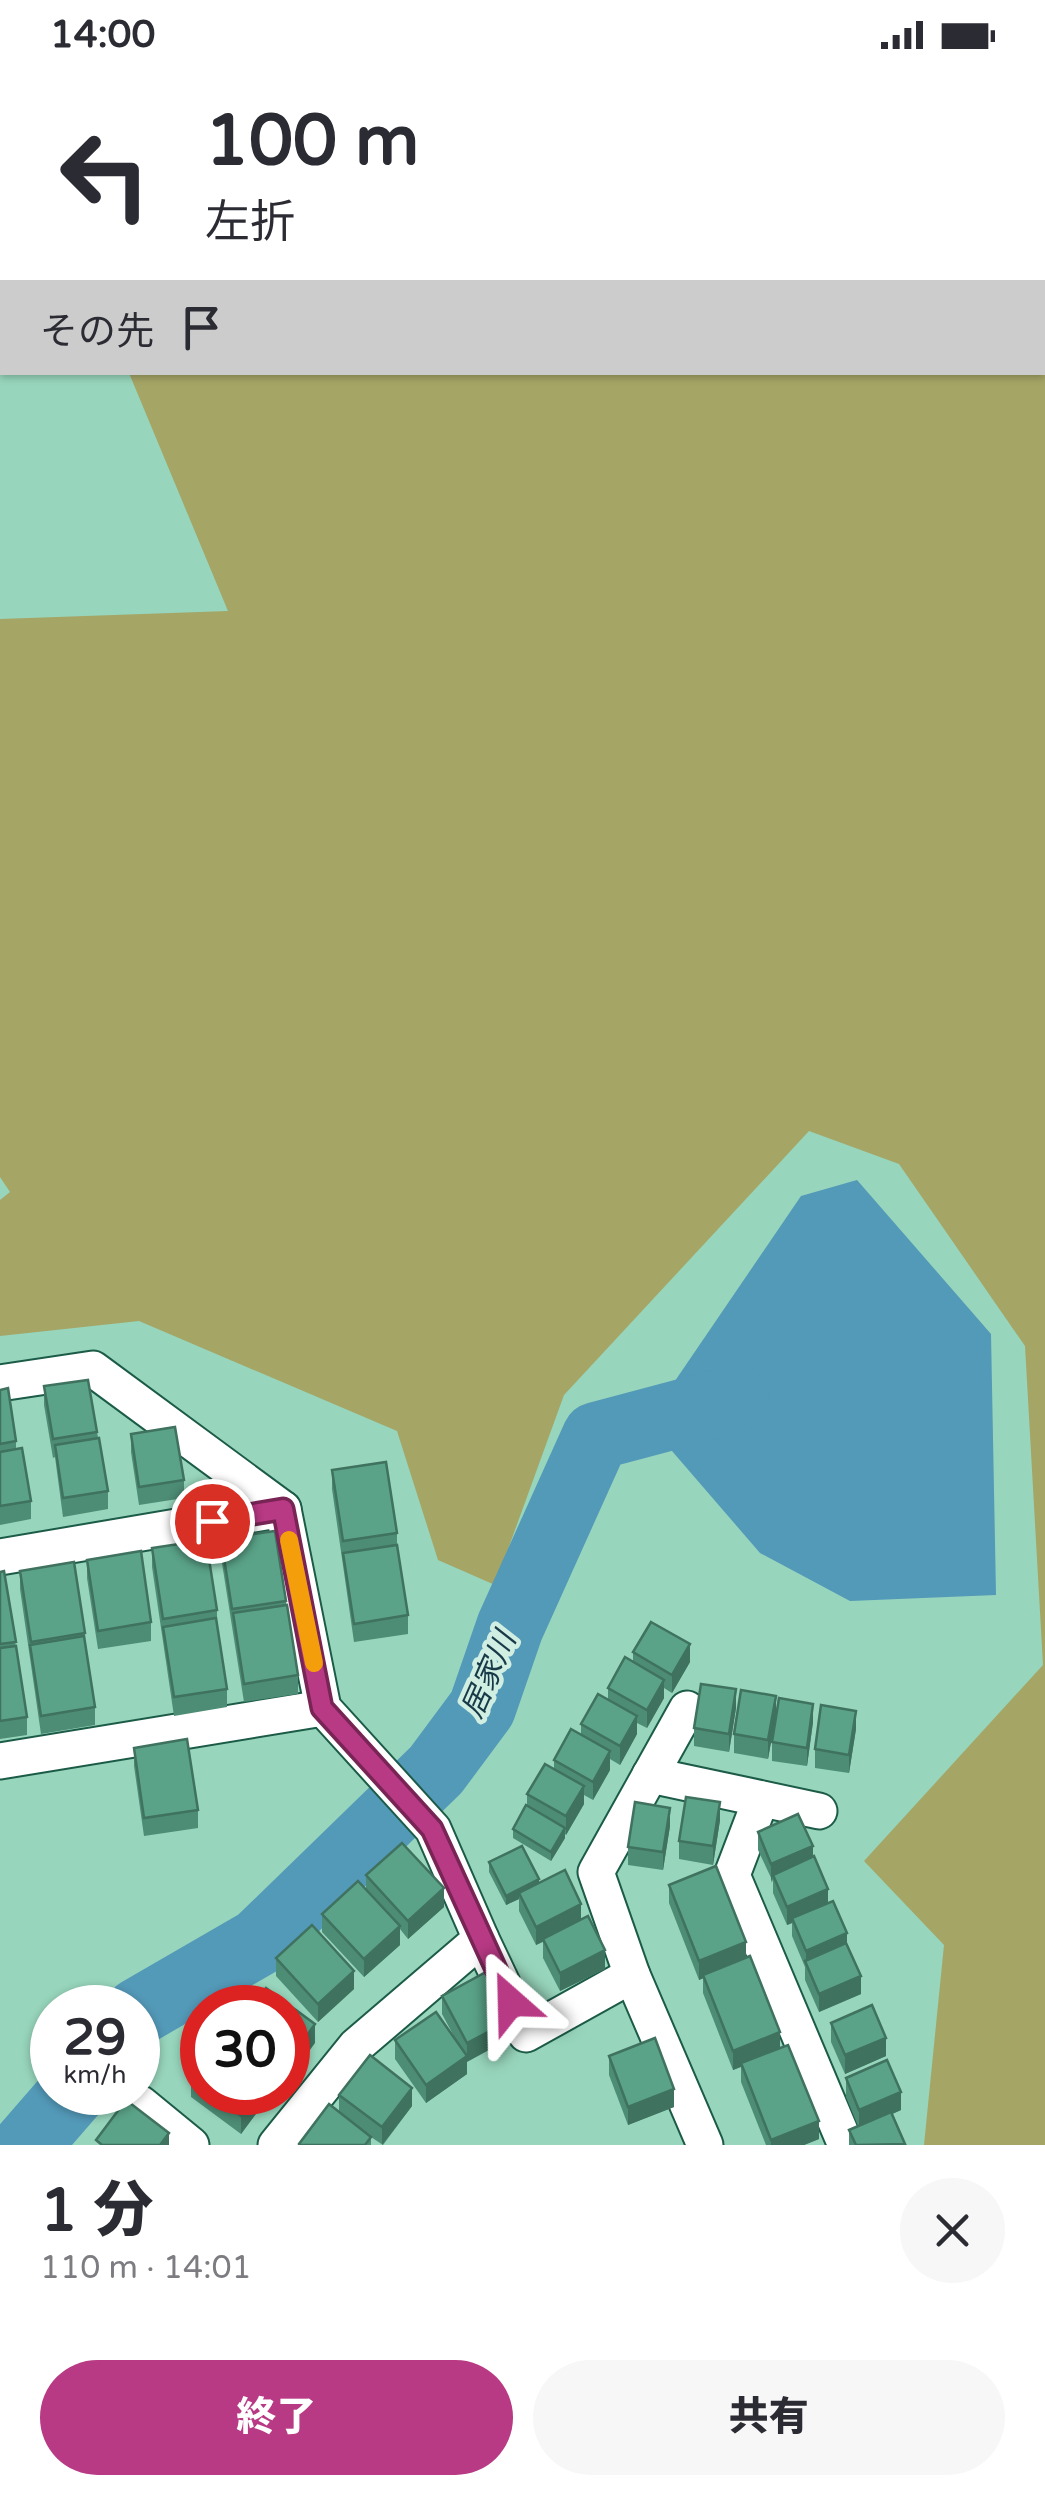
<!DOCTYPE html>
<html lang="ja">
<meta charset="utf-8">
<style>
:root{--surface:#fff;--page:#f7f7f7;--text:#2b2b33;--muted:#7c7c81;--accent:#b83984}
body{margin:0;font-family:"Varela Round","Noto Sans JP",sans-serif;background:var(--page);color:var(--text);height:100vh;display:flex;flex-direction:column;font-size:38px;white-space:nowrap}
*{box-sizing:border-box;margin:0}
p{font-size:32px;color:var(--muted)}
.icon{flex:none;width:55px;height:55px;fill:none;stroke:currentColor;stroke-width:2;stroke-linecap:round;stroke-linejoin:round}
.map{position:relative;height:2075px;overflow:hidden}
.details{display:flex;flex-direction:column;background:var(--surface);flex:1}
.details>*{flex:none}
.guide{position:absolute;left:0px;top:0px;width:1045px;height:305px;box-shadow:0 2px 8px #0004;background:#fff;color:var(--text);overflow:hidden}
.speed{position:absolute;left:30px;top:1915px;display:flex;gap:20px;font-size:50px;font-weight:700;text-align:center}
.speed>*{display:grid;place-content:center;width:130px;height:130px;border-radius:50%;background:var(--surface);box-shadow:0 2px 8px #0004;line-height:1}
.speed small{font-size:25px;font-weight:400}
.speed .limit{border:15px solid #d22;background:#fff;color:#111}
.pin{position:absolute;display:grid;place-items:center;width:85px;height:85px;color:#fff;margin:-42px;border:5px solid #fff;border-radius:50%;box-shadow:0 2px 10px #0007}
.me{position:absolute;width:110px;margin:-55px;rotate:335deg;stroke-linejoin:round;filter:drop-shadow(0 0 8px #0008)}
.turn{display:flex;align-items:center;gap:35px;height:210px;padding:0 40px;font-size:45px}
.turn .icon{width:130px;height:130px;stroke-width:2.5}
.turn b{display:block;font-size:70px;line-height:85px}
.then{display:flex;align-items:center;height:95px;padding:0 40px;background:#0003;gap:20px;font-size:38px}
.round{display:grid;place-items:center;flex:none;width:105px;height:105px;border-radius:52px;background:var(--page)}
.summary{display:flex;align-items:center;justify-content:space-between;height:170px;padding:0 40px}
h1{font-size:60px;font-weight:800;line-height:75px}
.button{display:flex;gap:20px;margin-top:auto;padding:20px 40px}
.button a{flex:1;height:115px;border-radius:60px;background:var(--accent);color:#fff;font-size:40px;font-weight:800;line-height:115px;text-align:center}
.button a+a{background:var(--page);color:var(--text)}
.status{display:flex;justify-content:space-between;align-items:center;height:70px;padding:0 50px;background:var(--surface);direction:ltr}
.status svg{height:28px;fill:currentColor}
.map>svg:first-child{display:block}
.green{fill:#a5a566}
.water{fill:#5399b8}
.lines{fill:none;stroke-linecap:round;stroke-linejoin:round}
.river{stroke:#5399b8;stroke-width:68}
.street-casing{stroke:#1c5b47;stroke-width:39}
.street{stroke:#fff;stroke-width:35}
.wall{fill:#4d8c75}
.shaded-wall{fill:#3f725f}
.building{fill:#5aa388;stroke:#3f725f;stroke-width:2.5}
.route-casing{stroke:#782556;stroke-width:25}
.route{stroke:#b83984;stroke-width:18}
.slow{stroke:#f59e0b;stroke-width:18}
.labels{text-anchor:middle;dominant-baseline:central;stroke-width:9;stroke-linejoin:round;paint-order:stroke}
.water-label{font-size:30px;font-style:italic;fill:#183947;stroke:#d0eee1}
</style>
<div class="status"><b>14:00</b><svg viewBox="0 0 49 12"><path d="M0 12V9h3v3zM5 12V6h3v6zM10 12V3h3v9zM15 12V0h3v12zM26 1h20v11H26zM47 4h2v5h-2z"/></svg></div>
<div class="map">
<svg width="1045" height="2075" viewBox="0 0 1045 2075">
<rect width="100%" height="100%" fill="#97d5bc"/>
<path class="green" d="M3,0H1045V2075H924L944,1875L864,1791L1043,1595L1025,1276L899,1094L809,1061L564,1325L495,1515L438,1490L397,1361L139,1251L0,1266V1130L10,1122L0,1107V549L228,541L129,303L1042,302V2Z"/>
<path class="water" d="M857,1110L991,1264L996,1525L850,1531L760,1483L647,1352L801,1126Z"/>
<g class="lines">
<g class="river">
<path d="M138,1942L259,1872L436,1700L482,1638L510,1557L596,1366L735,1329"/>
<path d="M27,2075L73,2022"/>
</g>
<g class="street-casing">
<g id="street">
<path d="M0,1313L93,1299L283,1439L323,1638L433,1759L481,1869L356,1976L276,2075"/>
<path d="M0,1487L283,1439"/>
<path d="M0,1691L323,1638"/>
<path d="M650,1705L819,1741"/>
<path d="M761,1729L732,1805L842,2066"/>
<path d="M481,1869L526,1964L632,1905L596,1802L687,1639"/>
<path d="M632,1905L705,2075"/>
<path d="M141,2034L191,2075"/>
</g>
</g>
<use href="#street" class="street"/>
</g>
<g class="wall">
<path d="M44,1316L97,1362L108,1421V1439L63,1447L55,1387L53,1388L44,1335Z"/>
<path d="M0,1320L16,1371V1379L31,1431V1449L0,1455Z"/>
<path d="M131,1364L184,1410V1428L139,1435L131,1382Z"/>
<path d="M332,1400L397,1463V1480L408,1545V1564L354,1572L332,1419Z"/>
<path d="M221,1469L286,1531L298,1605V1624L244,1632L221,1487Z"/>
<path d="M152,1478L217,1540V1553L227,1619V1637L174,1646L152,1497Z"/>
<path d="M87,1490L151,1552V1571L98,1579L87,1508Z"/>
<path d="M4,1501L27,1647V1665L0,1669V1502Z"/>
<path d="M20,1501L85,1563V1573L95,1637V1655L41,1664L20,1519Z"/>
<path d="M633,1582L690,1592L672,1623L664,1618V1628L647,1658L637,1653V1664L620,1695L610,1689V1700L593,1730L584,1725V1734L566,1765L565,1764V1768L551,1791L513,1768V1759L527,1736V1724L554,1699V1690L581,1665V1654L608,1630V1618L633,1592Z"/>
<path d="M736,1638L729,1682L694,1676V1658Z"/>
<path d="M776,1644L768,1689L734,1683V1664Z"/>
<path d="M813,1652L807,1696L772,1691V1672Z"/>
<path d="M856,1659L849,1703L815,1698V1679Z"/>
<path d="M134,1678L198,1740V1758L144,1766L134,1696Z"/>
<path d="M720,1750L713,1795L679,1789V1771Z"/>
<path d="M670,1756L663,1800L628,1795V1777Z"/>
<path d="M758,1762L813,1787L828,1833L847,1875L861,1924L819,1942L805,1910V1897L792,1866V1853L787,1855L773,1823V1812L758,1780Z"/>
<path d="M489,1792L539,1813L581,1850L605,1899L560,1921L543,1888V1872L536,1875L519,1841V1829L506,1835L489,1802Z"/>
<path d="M366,1805L444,1837L408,1869L400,1859V1875L364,1907L322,1862V1844L366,1821Z"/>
<path d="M669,1815L746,1888L780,1978L819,2069L804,2075H766L741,2012V1997L733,2000L703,1923V1908L699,1910L669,1833Z"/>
<path d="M276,1888L354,1919L318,1952L276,1906Z"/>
<path d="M442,1926L511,1968L467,1991V2004L426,2033L395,1989V1970H456L442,1944Z"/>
<path d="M831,1953L886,1986L845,2004L831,1972Z"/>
<path d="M609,1986L674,2037L628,2055L609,2005Z"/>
<path d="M202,1994V2022H270V2025L241,2064L191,2027V2009Z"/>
<path d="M846,2008L901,2040L892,2044L905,2075H849V2060L858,2056L846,2027Z"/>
<path d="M339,2025L412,2036L383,2075L371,2067V2075H299L339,2042Z"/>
</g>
<g class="shaded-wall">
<path d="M690,1574V1592L672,1623V1605Z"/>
<path d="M664,1610V1628L647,1658V1640Z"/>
<path d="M736,1619V1638L729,1682V1664Z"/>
<path d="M776,1626V1644L768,1689V1670Z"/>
<path d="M813,1634V1652L807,1696V1678Z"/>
<path d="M856,1641V1659L849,1703V1685Z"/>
<path d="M637,1646V1664L620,1695V1676Z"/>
<path d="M610,1681V1700L593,1730V1712Z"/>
<path d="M584,1716V1734L566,1765V1746Z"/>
<path d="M720,1732V1750L713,1795V1776Z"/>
<path d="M670,1738V1756L663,1800V1782Z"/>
<path d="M565,1758V1768L551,1791V1782Z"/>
<path d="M813,1776V1795L773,1805L771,1813V1794Z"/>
<path d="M539,1809V1819L519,1823V1829L506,1835V1826Z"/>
<path d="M444,1818V1837L408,1869V1851Z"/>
<path d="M828,1819V1837L792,1848V1853L787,1855V1837Z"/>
<path d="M581,1834V1852L536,1875V1857Z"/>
<path d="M400,1856V1875L364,1907V1889Z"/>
<path d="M847,1863V1881L806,1893V1881Z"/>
<path d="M746,1872V1891L699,1910V1891Z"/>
<path d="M605,1880V1899L560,1921V1903Z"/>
<path d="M354,1901V1919L318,1952V1934Z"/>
<path d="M861,1906V1924L819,1942V1924Z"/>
<path d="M511,1950V1968L467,1992V1973Z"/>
<path d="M315,1954V1973L288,2010V1992Z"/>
<path d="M780,1962V1981L733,2000V1981Z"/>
<path d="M886,1968V1986L845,2004V1985Z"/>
<path d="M467,1986V2004L426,2033V2015Z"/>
<path d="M412,2018V2036L382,2075V2057Z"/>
<path d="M674,2019V2037L628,2055V2037Z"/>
<path d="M258,2022H270V2025L241,2064V2046Z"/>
<path d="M901,2022V2040L859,2059V2040Z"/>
<path d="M819,2051V2069L804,2075H771V2070Z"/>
<path d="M169,2063V2075H160Z"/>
</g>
<g class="building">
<path d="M88,1310L97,1362L53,1369L44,1316Z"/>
<path d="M8,1318L16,1371L0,1374V1320Z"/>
<path d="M175,1357L184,1410L139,1417L131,1364Z"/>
<path d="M99,1368L108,1421L63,1428L55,1375Z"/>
<path d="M22,1378L31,1431L0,1436V1382Z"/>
<path d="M386,1392L397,1463L343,1471L332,1400Z"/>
<path d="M275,1461L286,1531L232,1539L221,1469Z"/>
<path d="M206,1470L217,1540L163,1549L152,1478Z"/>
<path d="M397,1475L408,1545L354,1554L343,1483Z"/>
<path d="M141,1481L151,1552L98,1561L87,1490Z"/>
<path d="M74,1492L85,1563L31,1572L20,1501Z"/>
<path d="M4,1501L16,1572L0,1574V1502Z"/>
<path d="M287,1535L298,1605L244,1614L233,1543Z"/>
<path d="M216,1548L227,1619L174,1627L163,1557Z"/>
<path d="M651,1552L690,1574L672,1605L633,1582Z"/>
<path d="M84,1566L95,1637L41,1646L30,1575Z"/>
<path d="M16,1576L27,1647L0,1651V1578Z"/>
<path d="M625,1587L664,1610L647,1640L608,1618Z"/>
<path d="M701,1614L736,1619L729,1664L694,1658Z"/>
<path d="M741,1620L776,1626L768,1670L734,1664Z"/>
<path d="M598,1624L637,1646L620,1676L581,1654Z"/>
<path d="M779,1628L813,1634L807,1678L772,1672Z"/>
<path d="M821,1635L856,1641L849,1685L815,1679Z"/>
<path d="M571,1659L610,1681L593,1712L554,1690Z"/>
<path d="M187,1669L198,1740L144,1748L134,1678Z"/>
<path d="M545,1694L584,1716L566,1746L527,1724Z"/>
<path d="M686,1727L720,1732L713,1776L679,1771Z"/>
<path d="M635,1732L670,1738L663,1782L628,1777Z"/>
<path d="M526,1735L565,1758L551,1782L513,1759Z"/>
<path d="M798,1744L813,1776L771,1794L758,1762Z"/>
<path d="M402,1773L444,1818L408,1851L366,1805Z"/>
<path d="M522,1776L539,1809L506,1826L489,1792Z"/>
<path d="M814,1786L828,1819L787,1837L773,1805Z"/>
<path d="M716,1796L746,1872L699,1891L669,1815Z"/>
<path d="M565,1800L581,1834L536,1857L519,1823Z"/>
<path d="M358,1811L400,1856L364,1889L322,1844Z"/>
<path d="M833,1831L847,1863L806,1881L792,1848Z"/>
<path d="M588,1846L605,1880L560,1903L543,1869Z"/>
<path d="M312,1855L354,1901L318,1934L276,1888Z"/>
<path d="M846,1873L861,1906L819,1924L805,1891Z"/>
<path d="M750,1886L780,1962L733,1981L703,1905Z"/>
<path d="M486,1902L511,1950L467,1973L442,1926Z"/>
<path d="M266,1918L315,1954L288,1992V1938H251Z"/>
<path d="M872,1935L886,1968L845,1985L831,1953Z"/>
<path d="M436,1942L467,1986L426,2015L395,1970Z"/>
<path d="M655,1968L674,2019L628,2037L609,1986Z"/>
<path d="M788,1975L819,2051L771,2070L741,1993Z"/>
<path d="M370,1985L412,2018L382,2057L339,2025Z"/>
<path d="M887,1990L901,2022L859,2040L846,2008Z"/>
<path d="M202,1994V2017L191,2009Z"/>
<path d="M209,2022H258L241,2046Z"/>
<path d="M126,2030L169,2063L160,2075H102L96,2070Z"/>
<path d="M329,2034L371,2067L365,2075H300L299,2074Z"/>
<path d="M891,2042L905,2074L856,2075L849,2060Z"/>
</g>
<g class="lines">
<g class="route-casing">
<path id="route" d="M212,1451L283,1439L322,1638L432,1759L511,1932"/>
</g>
<use href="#route" class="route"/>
<path class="slow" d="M289,1470L314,1593"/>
</g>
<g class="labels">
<g class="water-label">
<text transform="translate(489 1605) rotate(-66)">居家川</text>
</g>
</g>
</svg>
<div class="speed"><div>29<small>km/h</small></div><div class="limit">30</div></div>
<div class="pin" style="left:212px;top:1451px;background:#d93025"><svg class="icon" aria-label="arrive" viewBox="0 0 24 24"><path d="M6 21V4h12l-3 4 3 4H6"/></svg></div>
<svg class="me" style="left:511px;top:1932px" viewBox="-20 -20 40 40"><path d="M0-17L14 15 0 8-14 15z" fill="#b83984" stroke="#fff" stroke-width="4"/></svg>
<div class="guide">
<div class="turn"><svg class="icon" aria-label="left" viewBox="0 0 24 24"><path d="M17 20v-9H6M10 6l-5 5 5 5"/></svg><div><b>100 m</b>左折</div></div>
<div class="then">その先<svg class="icon" aria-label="arrive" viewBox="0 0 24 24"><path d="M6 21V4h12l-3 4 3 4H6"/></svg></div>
</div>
</div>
<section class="details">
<div class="summary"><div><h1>1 分</h1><p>110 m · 14:01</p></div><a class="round"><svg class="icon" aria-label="close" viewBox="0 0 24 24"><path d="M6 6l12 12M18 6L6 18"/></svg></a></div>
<div class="button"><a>終了</a><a>共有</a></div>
</section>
